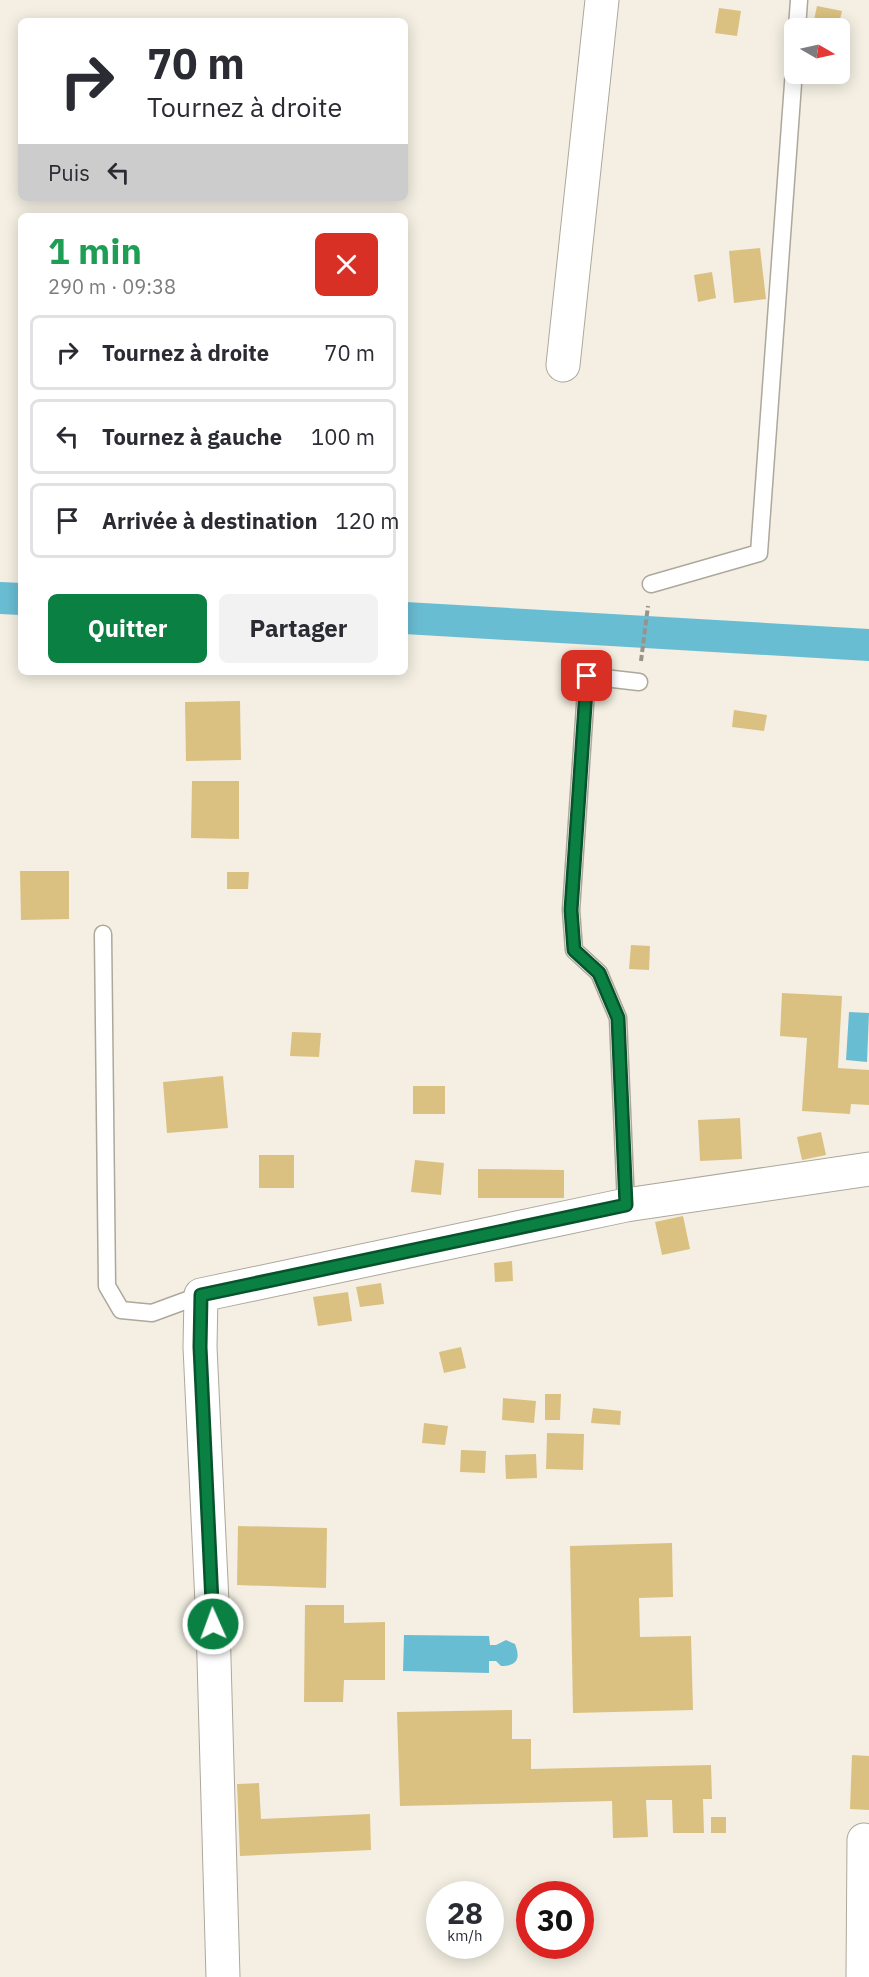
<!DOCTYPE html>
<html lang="fr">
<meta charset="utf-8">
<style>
:root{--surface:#fff;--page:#f2f2f3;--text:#2b2b33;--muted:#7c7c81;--line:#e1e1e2;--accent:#0b8043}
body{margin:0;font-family:"IBM Plex Sans",sans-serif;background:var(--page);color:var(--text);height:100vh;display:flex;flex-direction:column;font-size:22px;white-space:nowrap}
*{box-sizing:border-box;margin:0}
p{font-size:20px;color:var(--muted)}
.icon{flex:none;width:33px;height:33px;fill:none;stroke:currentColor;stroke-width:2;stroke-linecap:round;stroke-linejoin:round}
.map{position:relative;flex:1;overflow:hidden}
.panel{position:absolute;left:18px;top:213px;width:390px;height:462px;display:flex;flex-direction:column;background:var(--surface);border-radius:9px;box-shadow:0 3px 15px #0003}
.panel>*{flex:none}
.banner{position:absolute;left:18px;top:18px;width:390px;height:183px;border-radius:9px;box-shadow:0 3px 15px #0003;background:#fff;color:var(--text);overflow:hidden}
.needle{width:39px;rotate:99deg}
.fabs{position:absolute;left:784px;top:18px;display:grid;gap:12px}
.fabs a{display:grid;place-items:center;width:66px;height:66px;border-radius:9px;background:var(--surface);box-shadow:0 3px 15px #0003;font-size:30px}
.speed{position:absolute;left:426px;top:1881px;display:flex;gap:12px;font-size:30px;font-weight:700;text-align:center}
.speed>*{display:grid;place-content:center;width:78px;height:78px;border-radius:50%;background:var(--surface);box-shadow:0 3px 15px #0003;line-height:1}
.speed small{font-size:15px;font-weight:400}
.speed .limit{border:9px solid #d22;background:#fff;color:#111}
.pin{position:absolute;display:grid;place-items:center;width:51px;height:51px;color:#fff;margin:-26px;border-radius:12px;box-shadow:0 3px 9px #0006}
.me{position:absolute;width:66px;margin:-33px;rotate:358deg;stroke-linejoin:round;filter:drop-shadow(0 0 4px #0008)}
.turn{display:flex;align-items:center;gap:21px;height:126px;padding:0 30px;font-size:27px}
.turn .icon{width:78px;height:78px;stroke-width:2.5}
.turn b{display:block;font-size:42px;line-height:51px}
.then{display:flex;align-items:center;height:57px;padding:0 30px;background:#0003;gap:12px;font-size:22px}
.round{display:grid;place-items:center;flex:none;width:63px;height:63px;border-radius:9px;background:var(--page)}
.headline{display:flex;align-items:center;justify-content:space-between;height:102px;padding:0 30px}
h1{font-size:36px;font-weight:700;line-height:45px;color:#1e9e55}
.button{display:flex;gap:12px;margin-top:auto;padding:12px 30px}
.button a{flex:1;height:69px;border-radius:9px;background:var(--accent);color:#fff;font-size:24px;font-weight:700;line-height:69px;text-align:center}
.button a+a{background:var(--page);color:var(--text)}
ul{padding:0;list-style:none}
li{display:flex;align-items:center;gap:18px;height:75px;margin:0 12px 9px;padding:0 18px;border:3px solid var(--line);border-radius:9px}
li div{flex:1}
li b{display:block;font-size:22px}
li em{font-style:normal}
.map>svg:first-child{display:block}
.water{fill:#69bdd3}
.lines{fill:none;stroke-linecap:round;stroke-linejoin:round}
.canal{stroke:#69bdd3;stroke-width:32}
.building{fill:#dbc181}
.lane-casing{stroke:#ada89c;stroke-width:19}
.street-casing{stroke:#ada89c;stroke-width:35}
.path{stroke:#97938a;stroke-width:4;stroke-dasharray:6 3;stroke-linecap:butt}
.lane{stroke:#fff;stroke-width:16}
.street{stroke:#fff;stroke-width:33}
.route-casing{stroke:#07532c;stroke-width:15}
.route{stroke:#0b8043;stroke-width:10}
</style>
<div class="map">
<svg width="869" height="1977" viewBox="0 0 869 1977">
<rect width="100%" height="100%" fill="#f4efe2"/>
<g class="water">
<path d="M849,1012L869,1013L867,1062L846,1060Z"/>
<path d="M404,1635L489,1636L490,1645H496L506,1640L515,1644C521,1659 517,1666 501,1666L496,1661H489V1673L403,1671Z"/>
</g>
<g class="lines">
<g class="canal">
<path d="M0,598L21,599"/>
<path d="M405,618L869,645"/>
</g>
</g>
<g class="building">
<path d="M817,6L842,11L838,28L813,25Z"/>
<path d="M719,8L741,11L737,36L715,33Z"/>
<path d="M760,248L766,299L734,303L729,251Z"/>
<path d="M712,272L716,298L698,302L694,275Z"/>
<path d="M240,701L241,760L186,761L185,702Z"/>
<path d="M734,710L767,715L764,731L732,727Z"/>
<path d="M192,781H239V839L191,838Z"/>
<path d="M20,871H69V919L21,920Z"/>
<path d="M227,872H249L248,889H227Z"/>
<path d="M631,945L650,946L649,970L629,969Z"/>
<path d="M782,993L842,996L838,1068L869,1070V1105L851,1104L850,1114L802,1111L807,1038L780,1036Z"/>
<path d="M292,1032L321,1033L319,1057L290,1056Z"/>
<path d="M223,1076L228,1128L167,1133L163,1082Z"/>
<rect x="413" y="1086" width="32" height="28"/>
<path d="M740,1118L742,1159L700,1161L698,1120Z"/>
<path d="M821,1132L826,1155L802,1160L797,1137Z"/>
<rect x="259" y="1155" width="35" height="33"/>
<path d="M415,1160L444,1163L441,1195L411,1192Z"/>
<path d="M478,1169L564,1170V1198H478Z"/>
<path d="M683,1216L690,1249L662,1255L655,1222Z"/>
<path d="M512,1261L513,1281L495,1282L494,1263Z"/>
<path d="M381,1283L384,1304L360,1307L356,1287Z"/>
<path d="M348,1292L352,1321L318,1326L313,1297Z"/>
<path d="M461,1347L466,1368L444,1373L439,1352Z"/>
<path d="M545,1394H561L560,1420H545Z"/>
<path d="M503,1398L536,1401L534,1423L502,1420Z"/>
<path d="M593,1408L621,1411L620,1425L591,1423Z"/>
<path d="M424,1423L448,1426L445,1445L422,1443Z"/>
<path d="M547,1433L584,1434L583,1470L546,1469Z"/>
<path d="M461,1450L486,1451L485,1473L460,1472Z"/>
<path d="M536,1454L537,1478L506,1479L505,1455Z"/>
<path d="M238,1526L327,1528L326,1588L237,1585Z"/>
<path d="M672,1543L673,1597L639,1598L640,1637L691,1636L693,1710L573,1713L570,1546Z"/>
<path d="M305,1605H344V1623L385,1622V1680H344L343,1702H304Z"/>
<path d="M512,1710V1739H531V1769L711,1765L712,1799H703L704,1833H673L672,1800H646L648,1837L613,1838L612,1801L400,1806L397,1712Z"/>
<path d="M852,1755L869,1756V1810L850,1809Z"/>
<path d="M259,1783L261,1819L370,1814L371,1850L240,1856L237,1784Z"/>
<rect x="711" y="1817" width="15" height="16"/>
</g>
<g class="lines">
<g class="lane-casing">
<g id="lane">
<path d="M797,28L799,0"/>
<path d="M651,584L759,553L795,56"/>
<path d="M103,934L107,1286L121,1310L152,1313L201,1295"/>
<path d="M626,1205L618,1018L599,973L574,950L571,910L587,676L639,682"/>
</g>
</g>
<g class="street-casing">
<g id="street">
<path d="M563,365L602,0"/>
<path d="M223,1977L213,1624L200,1347L201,1295L626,1205L869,1169"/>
<path d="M863,1977L864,1840"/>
</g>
</g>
<path class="path" d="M641,661L648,606"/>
<use href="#lane" class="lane"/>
<use href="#street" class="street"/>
</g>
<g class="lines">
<g class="route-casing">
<path id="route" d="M213,1624L200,1347L201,1295L626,1205L618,1018L599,973L574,950L571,910L587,676"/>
</g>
<use href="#route" class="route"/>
</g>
</svg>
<div class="fabs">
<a><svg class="needle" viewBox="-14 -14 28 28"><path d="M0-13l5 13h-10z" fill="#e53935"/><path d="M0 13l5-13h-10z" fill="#7c7c81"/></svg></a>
</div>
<div class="speed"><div>28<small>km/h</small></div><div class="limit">30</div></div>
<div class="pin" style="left:587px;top:676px;background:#d93025"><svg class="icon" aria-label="arrive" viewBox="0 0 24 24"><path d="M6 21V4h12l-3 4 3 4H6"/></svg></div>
<svg class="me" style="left:213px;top:1624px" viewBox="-20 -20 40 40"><circle r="17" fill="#0b8043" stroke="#fff" stroke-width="3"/><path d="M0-11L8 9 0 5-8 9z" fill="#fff"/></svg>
<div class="banner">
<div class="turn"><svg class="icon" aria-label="right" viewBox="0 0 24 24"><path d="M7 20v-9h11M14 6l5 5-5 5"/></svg><div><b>70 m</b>Tournez à droite</div></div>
<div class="then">Puis<svg class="icon" aria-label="left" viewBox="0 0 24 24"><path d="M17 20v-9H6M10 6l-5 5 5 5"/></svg></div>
</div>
<section class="panel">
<div class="headline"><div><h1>1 min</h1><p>290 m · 09:38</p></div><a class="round" style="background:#d93025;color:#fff"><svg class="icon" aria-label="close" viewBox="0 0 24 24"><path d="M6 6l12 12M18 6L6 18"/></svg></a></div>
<ul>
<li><svg class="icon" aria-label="right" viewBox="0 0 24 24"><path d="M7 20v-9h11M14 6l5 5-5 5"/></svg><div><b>Tournez à droite</b></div><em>70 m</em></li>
<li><svg class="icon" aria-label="left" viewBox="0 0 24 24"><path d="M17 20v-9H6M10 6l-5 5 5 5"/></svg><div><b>Tournez à gauche</b></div><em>100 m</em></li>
<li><svg class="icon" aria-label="arrive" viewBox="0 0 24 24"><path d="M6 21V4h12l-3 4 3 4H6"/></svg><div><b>Arrivée à destination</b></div><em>120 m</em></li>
</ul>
<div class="button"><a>Quitter</a><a>Partager</a></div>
</section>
</div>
